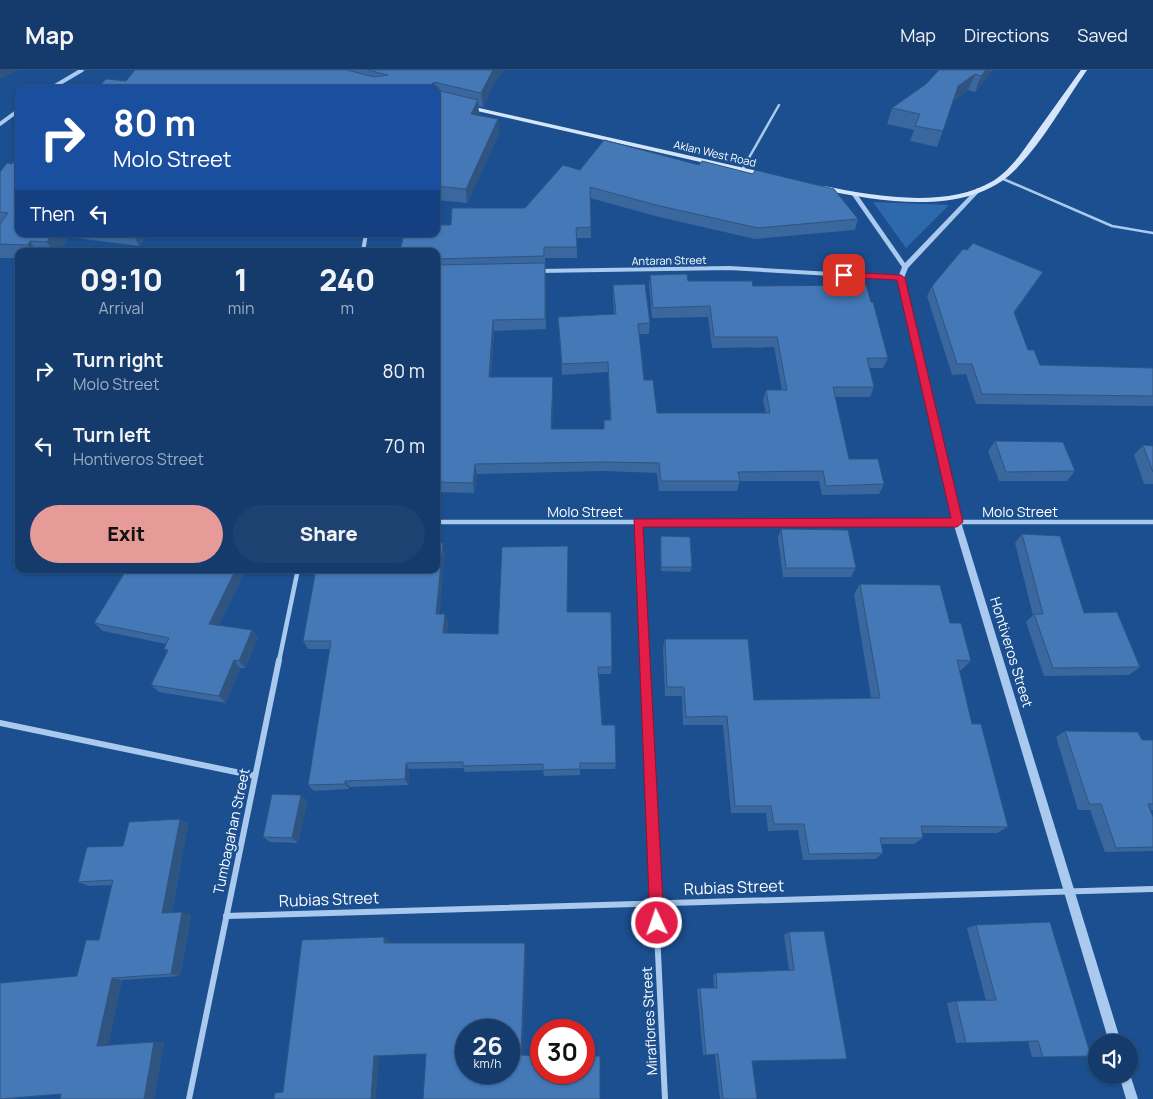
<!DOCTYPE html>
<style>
:root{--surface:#143b6b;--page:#1d4271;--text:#f1f3f6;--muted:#9dadc1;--line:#33557e;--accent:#e69b98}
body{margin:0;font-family:Manrope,sans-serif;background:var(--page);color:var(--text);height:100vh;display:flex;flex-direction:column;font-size:19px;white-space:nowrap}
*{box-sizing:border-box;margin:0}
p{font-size:16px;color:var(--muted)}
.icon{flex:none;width:28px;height:28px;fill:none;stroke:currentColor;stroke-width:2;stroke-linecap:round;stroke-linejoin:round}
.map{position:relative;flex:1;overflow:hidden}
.drawer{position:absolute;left:15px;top:178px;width:425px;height:325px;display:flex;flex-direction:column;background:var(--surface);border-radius:10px;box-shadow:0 1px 4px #0004,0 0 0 1px var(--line)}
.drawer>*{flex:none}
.guide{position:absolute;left:15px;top:15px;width:425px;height:152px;border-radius:10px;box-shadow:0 1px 4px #0004,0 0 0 1px var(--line);background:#1a4fa0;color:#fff;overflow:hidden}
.controls{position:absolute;left:1088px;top:964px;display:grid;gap:10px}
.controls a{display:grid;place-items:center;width:50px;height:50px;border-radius:50%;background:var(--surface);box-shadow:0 1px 4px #0004,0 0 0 1px var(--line);font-size:25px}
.speed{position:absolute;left:455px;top:949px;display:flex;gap:10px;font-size:25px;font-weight:700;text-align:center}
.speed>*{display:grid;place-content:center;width:65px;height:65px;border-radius:50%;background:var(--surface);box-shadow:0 1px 4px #0004,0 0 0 1px var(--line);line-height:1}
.speed small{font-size:12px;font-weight:400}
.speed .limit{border:8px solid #d22;background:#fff;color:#111}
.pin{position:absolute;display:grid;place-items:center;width:42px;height:42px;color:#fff;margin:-21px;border-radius:10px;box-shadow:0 2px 8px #0006}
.me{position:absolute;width:55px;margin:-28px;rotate:357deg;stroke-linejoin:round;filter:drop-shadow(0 0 4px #0008)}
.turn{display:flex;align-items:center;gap:18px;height:105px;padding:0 15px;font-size:22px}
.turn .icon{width:65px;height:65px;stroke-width:2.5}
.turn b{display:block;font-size:35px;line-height:42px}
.then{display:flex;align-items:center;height:48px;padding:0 15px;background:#0003;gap:10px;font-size:19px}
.eta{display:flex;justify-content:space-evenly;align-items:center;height:85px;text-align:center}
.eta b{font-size:30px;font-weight:800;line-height:35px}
.primary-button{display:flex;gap:10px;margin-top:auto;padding:10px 15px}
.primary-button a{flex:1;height:58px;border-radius:30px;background:var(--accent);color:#111;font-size:20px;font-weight:800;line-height:58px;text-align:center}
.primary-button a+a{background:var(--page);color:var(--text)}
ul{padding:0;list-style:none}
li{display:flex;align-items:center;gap:15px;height:75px;padding:0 15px}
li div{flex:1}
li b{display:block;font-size:19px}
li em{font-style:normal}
header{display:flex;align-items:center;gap:30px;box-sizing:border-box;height:70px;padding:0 25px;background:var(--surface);border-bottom:1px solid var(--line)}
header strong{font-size:24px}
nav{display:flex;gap:28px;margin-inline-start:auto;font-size:18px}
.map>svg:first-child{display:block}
.green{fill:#2e69ad}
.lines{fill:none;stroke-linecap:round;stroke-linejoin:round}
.service{stroke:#a9c9ee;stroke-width:2.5}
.minor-far2{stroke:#a9c9ee;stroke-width:4}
.minor-far1{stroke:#a9c9ee;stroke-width:4.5}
.minor{stroke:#a9c9ee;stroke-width:6}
.tertiary{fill:#a9c9ee;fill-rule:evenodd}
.secondary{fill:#d6e6fa;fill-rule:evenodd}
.wall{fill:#3a679d}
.shaded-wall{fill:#305480}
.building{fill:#4478b7;stroke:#305480;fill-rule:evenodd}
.route{fill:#e11d48;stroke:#92132f}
.labels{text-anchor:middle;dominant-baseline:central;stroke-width:4.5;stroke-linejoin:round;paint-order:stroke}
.far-street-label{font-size:11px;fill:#fff;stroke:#1b4f8f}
.street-label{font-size:14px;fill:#fff;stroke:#1b4f8f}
.near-street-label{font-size:16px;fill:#fff;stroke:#1b4f8f}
</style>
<header>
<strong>Map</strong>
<nav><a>Map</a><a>Directions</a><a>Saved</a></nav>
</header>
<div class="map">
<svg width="1153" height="1029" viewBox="0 0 1153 1029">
<rect width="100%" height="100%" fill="#1b4f8f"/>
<path class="green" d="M873,132L949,135L906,178Z"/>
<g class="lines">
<g class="service">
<path d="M742,100L779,35"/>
<path d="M1001,108L1112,156L1153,163"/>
</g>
<g class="minor-far2">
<path d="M50,19L82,0"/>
<path d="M0,54L19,40"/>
<path d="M363,181L366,164"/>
<path d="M539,201L729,198L901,208"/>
</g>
<g class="minor-far1">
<path d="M436,452H1153"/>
<path d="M637,452L644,591"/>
<path d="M279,591L298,499"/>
</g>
<g class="minor">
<path d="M644,590L665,1029"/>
<path d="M0,653L255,706"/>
<path d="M226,846L1153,819"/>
<path d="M189,1029L279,590"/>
</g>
<g class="tertiary">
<path d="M977,118L982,119L908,198L904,208L905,216L961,452L1121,972H1109L953,452L899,216L898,208L902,197L852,125L857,124L905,193Z"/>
<path d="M1129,1001L1138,1029H1126L1119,1005H1129Z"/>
</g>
<g class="secondary">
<path d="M1081,0H1087C1064,33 1044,70 1016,99C970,147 882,132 824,120L820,118L824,116C874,126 946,139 993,111C1003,105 1012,95 1020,85Z"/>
<path d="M466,35L766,103L769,105L766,107L464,38L463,37Z"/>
</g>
</g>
<g class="wall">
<path d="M135,0H504L492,16L483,37L478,36L479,44L478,45L498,49L499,63L467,133L436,130V19H97L126,11Z"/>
<path d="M993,0L975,22L968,20L953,31L943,61L937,77L910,71L914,60L887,54L892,38L926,14Z"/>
<path d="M580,100L858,149L855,160L755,169L659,147L590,128L591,168H577V188H545L546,259L494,261L491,307L553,317L552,359H604V350H610L608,302L562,305L558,247L614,244L613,225V215L650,253L649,264H639L644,310L657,343H766L763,330L766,320H782L774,277L712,278L708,247L652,248L649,215L650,205L688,211L753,216L888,288L883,298H869L874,317L870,327H835L849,389L884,414L879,424L822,425L819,411H740L737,421H659L657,403L604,401L477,404L474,423L436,422V181L451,155L525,138Z"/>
<path d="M0,102L19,164H154L152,167H146L139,176L68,167L59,181H19V188H0Z"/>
<path d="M1036,212L1014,244L1028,280L1040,295L1153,298V336L976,334L966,304L952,305L927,226L932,216Z"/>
<path d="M995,371L1075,401L1067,411H999L988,381Z"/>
<path d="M1143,375L1153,376V414H1144L1134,385Z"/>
<path d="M781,459L856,498L851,507H783L778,468Z"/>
<path d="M1022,464L1084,543L1140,597L1129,605L1044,606L1026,552L1033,545L1015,473Z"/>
<path d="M661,466L692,497L690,502L661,501L660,471Z"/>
<path d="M445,482L439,544L448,552L447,563L498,564L567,542L612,597L611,604H599L602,655L616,693L615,699H580V705L544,706L543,700L465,702L463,698L409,699L408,715L350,717L349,719L314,721L308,715L330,579H308L303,571Z"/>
<path d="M115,499H244L245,501L219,555L252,560L258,568L245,598H240L226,633L159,622L151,615L167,582L164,579L166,574L103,561L94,553L125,501Z"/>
<path d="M860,514L950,553L971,591L961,600H959L972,654L1008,757L997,763H922L923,768L914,774H881L883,783L875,789L803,790L798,760L768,761L766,743H731L723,655H683L682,626H665L663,578L665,569L754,630L871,628L854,524Z"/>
<path d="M1065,661L1142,670H1153V740H1150L1153,747V781L1105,782L1090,740H1078L1056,667Z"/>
<path d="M301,725L307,731L298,773L270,772L263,767Z"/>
<path d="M180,749L188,754L172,842L191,845L180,906L122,910L108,975L154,972H164L154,1029H60L61,1024L9,1029H0L77,906L99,870L112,815L89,816L78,812L123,776Z"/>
<path d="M976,855L1091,986L1032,987L1028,971L956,973L947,933L956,931H986L967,858Z"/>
<path d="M824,861L752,992L757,1029H720L715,985H703L697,919L700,918H714L713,905L716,903L789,900L784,865L789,862Z"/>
</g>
<g class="shaded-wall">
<path d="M0,0H17L1,9L0,7Z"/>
<path d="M493,0H504L492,16L483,37L481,23Z"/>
<path d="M986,0H993L975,22L981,6Z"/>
<path d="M975,4L968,20L952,32L958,16Z"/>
<path d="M434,12L435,19H433L432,14Z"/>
<path d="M478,30L479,44L472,58L471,44Z"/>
<path d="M498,49L499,63L467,133L466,119Z"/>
<path d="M52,164H66L68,167L59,181H53L47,172Z"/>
<path d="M133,164H145L146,167L139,176Z"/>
<path d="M30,171L36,181H32L28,175Z"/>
<path d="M1043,202L1036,212L1008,253L1014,242Z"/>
<path d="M493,250L494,261L490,317L489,307Z"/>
<path d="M553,307V317L551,369V359Z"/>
<path d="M475,394L477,404L474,423L473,413Z"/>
<path d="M443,473L445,482L439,552L436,544Z"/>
<path d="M236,499H244L245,501L216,562L209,554Z"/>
<path d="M445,544L448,552L446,571L443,563Z"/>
<path d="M252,560L258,568L245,598L239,591Z"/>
<path d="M234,590L240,598L226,633L219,626Z"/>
<path d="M406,693L409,699L408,715L405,709Z"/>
<path d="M345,711L350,717L349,719L345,714Z"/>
<path d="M301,725L307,731L298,773L292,768Z"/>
<path d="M180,749L188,754L171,846L162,843Z"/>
<path d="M182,842L191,845L180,906L171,904Z"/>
<path d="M384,867L389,870L388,876L384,873Z"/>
<path d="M525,873L526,876L523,986L521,985Z"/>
<path d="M112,908L122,910L108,977L97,976Z"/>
<path d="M154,972H164L154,1029H144Z"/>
<path d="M374,986H379L376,1029H371Z"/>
</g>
<g class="building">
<path d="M135,0H347L374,7L388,5L368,0H493L481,23L434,12L432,14L433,19H97L106,9L126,11Z"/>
<path d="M939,0H986L981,6L975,4L958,16L943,61L915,56L920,44L892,38L926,14Z"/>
<path d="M436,20L478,30L471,44L498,49L466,119L436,116Z"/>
<path d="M604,70L699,95L702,91L753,104L755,100L834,119L858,149L758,158L660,136L590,117L591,157L576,158L577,177H544V186L436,189V181H400L404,164H436V155H451L452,138H525L563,95L580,100Z"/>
<path d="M18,86L19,164H52L47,172L30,171L28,175L0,174V154L8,143L0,142V102L7,93L12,94Z"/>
<path d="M973,173L1043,202L1014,242L1028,280H1034L1040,295L1153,298V326L982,324L972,294H957L932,216L963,179L967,180Z"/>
<path d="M545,193V249L493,250L489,307H553L551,359H604V350H611L608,292L562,294L558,247L616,244L613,215L645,214L650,253L638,254L644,310H653L657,343H770L766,320H787L777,267H714L710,236L653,238L650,205L687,204L688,211H752L753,216L866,215L871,232H873L888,288H867L874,317H833L849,389H878L884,414L826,416L823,401L738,402L740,411H661L659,393L605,392L475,394L473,413L436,412V195Z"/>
<path d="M995,371L1063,372L1075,401L1006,402Z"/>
<path d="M1143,375L1153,376V402Z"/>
<path d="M781,459L848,460L856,498H786Z"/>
<path d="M1022,464L1060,466L1084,543L1117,542L1140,597L1053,598L1034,544H1043Z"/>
<path d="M661,466L690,467L692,497H661Z"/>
<path d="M436,473H443L436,544H445L443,563L498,564L502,477L568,476L567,542H611L612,597H598L602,655H615L616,693H580V699L543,700V694L463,696V692L406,693L405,709L345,711V714L308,715L331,571H303L316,499H436Z"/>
<path d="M127,499H236L209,554L252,560L239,591L234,590L219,626L151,615L168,580L164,579L169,568L94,553Z"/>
<path d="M860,514L940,515L950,553H961L971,591L957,590L972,654H981L1008,757L921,756L923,768H880L883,783L809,784L804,754H774L771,736H735L727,646L686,647L684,617H667L665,569H748L754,630L880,628Z"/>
<path d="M1065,661L1138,662L1142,670H1153V734H1148L1153,747V777L1116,778L1101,734H1089Z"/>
<path d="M272,724L301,725L292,768L263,767Z"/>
<path d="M180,749L162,843L182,842L171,904L112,908L97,976L154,972L144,1029H60L61,1024L0,1029V913L77,906L86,870H99L113,810L78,812L87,777L123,776L129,752Z"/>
<path d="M1050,852L1091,986L1043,987L1038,971L966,973L956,931L996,930L976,855Z"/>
<path d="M824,861L847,989L752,991L757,1029H723L718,984L706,985L700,918H717L716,903L794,900L789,862Z"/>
<path d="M384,867V873H525L521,985L541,986V1002H584V986H600V1029H423L426,984L374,986L371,1029H274L275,1023L283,1022L302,870ZM466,960H509V1002H466Z"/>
</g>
<path class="route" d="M844,202L901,205L905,208L963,452L957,457H643L664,853L662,858L657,860L652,858L650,853L634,449L951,448L897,210L841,207V203Z"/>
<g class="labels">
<g class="far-street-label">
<text transform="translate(715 83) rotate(13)">Aklan West Road</text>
<text transform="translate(669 190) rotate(-1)">Antaran Street</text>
</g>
<g class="street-label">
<text x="585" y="441">Molo Street</text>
<text x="1020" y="441">Molo Street</text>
<text transform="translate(1012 582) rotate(73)">Hontiveros Street</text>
<text transform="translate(231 761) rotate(-78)">Tumbagahan Street</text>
<text transform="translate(649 951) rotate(-93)">Miraflores Street</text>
</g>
<g class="near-street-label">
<text transform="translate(734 817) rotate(-2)">Rubias Street</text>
<text transform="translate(329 829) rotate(-2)">Rubias Street</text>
</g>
</g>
</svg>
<div class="controls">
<a><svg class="icon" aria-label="sound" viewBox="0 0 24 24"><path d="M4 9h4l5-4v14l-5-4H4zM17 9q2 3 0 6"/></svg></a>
</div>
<div class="speed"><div>26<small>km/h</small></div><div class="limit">30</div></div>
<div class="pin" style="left:844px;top:205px;background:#d93025"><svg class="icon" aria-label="arrive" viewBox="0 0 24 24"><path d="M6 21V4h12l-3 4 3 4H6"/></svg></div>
<svg class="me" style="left:657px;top:853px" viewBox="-20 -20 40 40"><circle r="17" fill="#e11d48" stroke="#fff" stroke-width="3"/><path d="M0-11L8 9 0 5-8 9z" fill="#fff"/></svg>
<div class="guide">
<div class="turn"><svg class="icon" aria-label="right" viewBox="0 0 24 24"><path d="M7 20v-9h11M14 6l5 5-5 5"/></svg><div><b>80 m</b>Molo Street</div></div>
<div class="then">Then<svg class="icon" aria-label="left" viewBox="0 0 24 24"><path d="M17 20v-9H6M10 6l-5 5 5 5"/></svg></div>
</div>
<section class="drawer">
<div class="eta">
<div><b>09:10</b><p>Arrival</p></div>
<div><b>1</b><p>min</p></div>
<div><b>240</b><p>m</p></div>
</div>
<ul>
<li><svg class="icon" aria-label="right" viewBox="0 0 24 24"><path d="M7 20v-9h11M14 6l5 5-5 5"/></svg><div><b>Turn right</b><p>Molo Street</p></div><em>80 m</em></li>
<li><svg class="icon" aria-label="left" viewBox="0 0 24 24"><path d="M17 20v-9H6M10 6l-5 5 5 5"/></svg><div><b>Turn left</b><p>Hontiveros Street</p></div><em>70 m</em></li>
</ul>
<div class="primary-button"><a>Exit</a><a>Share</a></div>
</section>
</div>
